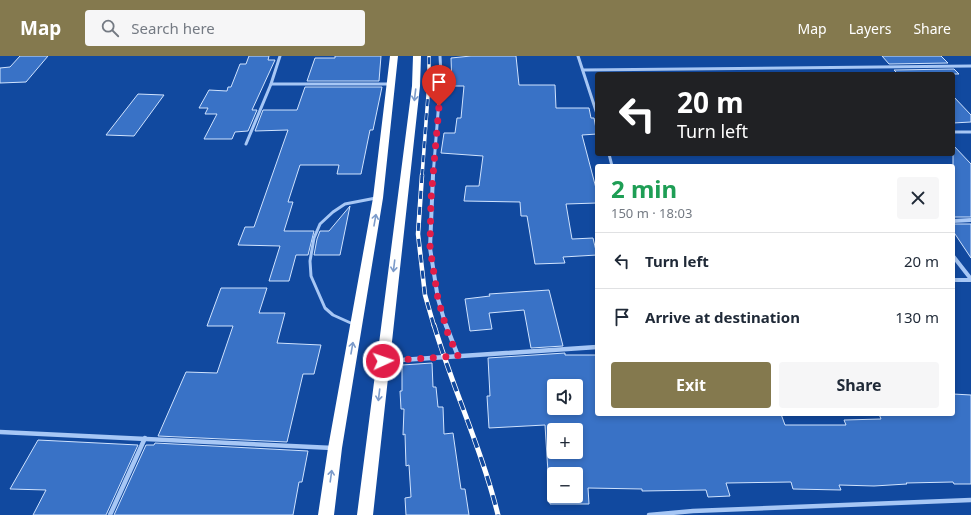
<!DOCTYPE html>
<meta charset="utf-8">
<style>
:root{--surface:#fff;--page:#f6f6f7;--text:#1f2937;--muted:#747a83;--line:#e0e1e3;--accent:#84794e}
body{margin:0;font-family:"Noto Sans",sans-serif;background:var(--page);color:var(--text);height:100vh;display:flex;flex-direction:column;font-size:15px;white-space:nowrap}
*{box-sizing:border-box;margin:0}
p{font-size:13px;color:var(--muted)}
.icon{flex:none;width:22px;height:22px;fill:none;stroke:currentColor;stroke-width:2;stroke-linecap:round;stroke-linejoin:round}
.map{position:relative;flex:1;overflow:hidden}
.drawer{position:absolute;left:595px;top:108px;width:360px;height:252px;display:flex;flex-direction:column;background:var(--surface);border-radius:4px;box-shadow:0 2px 6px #0003}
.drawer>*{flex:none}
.top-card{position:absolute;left:595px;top:16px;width:360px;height:84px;border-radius:4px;box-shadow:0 2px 6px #0003;background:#202124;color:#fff;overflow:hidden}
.controls{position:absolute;left:547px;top:323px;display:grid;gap:8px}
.controls a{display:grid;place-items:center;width:36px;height:36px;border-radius:4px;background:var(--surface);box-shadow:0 2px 6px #0003;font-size:20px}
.pin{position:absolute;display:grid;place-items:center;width:34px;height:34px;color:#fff;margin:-41px -17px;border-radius:50% 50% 50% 0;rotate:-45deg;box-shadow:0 0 4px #0007}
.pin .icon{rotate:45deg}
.me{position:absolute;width:44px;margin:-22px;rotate:87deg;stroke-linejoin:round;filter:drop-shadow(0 0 3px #0008)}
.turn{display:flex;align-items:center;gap:14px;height:84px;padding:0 16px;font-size:18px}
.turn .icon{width:52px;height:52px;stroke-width:2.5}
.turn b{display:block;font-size:28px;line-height:34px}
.round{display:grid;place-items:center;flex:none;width:42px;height:42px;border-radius:4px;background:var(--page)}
.headline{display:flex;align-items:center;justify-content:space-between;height:68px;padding:0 16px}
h1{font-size:24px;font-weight:700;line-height:30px;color:#1e9e55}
.button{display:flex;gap:8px;margin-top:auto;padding:8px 16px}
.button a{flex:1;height:46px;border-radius:4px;background:var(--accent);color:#fff;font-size:16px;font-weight:700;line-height:46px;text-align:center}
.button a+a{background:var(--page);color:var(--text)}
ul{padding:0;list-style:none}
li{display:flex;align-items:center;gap:12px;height:56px;padding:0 16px;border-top:1px solid var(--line)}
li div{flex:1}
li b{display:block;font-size:15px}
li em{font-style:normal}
header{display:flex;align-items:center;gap:24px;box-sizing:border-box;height:56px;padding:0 20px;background:var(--accent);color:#fff}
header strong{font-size:19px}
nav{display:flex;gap:22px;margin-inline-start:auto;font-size:14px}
.search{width:280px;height:36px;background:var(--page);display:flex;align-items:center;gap:10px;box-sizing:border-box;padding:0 14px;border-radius:4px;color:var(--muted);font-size:15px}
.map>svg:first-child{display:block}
.building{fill:#3972c6;stroke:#d0e3fe;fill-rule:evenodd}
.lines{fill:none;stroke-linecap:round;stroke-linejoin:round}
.lane{stroke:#a7c7f5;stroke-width:3}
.street-far2{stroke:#a7c7f5;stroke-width:3}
.street-far1{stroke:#a7c7f5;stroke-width:4}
.street{stroke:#a7c7f5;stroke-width:4.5}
.highway{fill:#fff;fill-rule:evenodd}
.rail-far2-casing{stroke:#fff;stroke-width:3.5}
.rail-far1-casing{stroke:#fff;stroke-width:4.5}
.rail-casing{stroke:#fff;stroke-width:5}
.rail-far2{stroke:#11499f;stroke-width:2.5;stroke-dasharray:7;stroke-linecap:butt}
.rail-far1{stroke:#11499f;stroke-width:3;stroke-dasharray:8;stroke-linecap:butt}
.rail{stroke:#11499f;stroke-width:3.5;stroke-dasharray:10;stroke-linecap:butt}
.oneway{stroke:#7c9bca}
.route{stroke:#e11d48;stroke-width:7;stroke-dasharray:0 12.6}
</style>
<header>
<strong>Map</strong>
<div class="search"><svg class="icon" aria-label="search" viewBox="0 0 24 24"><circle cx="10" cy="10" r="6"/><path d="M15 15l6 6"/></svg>Search here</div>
<nav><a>Map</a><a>Layers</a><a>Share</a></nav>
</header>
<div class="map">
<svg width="971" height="459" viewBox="0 0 971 459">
<rect width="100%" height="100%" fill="#11499f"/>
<g class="building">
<path d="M20,0H48L26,26L0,27V12L10,11Z"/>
<path d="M249,0H269L268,4H275L252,54H257L248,75L235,76L232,83H204L217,58H205L208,52H199L209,34L227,35L228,31H231L240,8H246Z"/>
<path d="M335,0H381L379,25H307L315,2H335Z"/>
<path d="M471,0H516L519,29H555L556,52H589L591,62H594L597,78L582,79L597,136V147L566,148L572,183L593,182L597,199L563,201L565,207L535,208L527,160H521L520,146L464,145L466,130H479L483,100L441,97L444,77H455L457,62H461L464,30H452L451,2Z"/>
<path d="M882,0H941L948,7L889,8Z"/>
<path d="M954,13L959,18H898L894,14Z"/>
<path d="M305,31H382L373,74H370L361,118H337L339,109H300L288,146H293L284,175H314L308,199H296L289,225H269L280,190L238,189L245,171H254L288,74L255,75L263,54H297Z"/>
<path d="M138,38L164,39L134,80L106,79Z"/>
<path d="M953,40L971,59V66L953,67Z"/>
<path d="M953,89L971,108V161H953Z"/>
<path d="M350,150L340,199H314L317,183L320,175H329Z"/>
<path d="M953,168H971V202L953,175Z"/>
<path d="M221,232H267L259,257H285L277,287L321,289L314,318H303L287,386L158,380L186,316L217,317L233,270H207Z"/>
<path d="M549,234L563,290L531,292L524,254L489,257L492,273L470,275L465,243L490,240L489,238Z"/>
<path d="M565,297V299H597V358H781L785,369H846L844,364L881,363L879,358H953V338L971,339V428H954L953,426L906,427L907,428L874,430L839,429L841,434L793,433L791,426L726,427L730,440L708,441L706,434L642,435V433L588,432L589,448H550L545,369L489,372L487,340H490L488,302ZM554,330H576V352H554ZM554,374H576V396H554ZM554,418H576V440H554Z"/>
<path d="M432,307L433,331H436L438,351H443L444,378L453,377L461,433H465L469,459H406L405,442L411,441L409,409L406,410L405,378L403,379L404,353H401L400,335H402V309Z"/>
<path d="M38,384L138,389L106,459H33L46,434L10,433Z"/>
<path d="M155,387L308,395L302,426H299L293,459H114L146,389H154Z"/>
</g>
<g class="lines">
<path class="lane" d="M353,268L333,259L325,252L311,220L310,205L314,182L320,168L333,156L345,148L376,142"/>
<g class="street-far2">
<path d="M578,0L597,58"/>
<path d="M583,14L971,10"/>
<path d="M271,28H391"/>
<path d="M953,76H971"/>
<path d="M246,88L271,28L280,0"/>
<path d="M609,98L612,110"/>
<path d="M433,120L441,19L440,0"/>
</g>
<g class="street-far1">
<path d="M433,119L430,192L438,243L446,270"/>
<path d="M953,165L971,164"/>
<path d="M953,200L971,223"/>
<path d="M953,224H971"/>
</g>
<g class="street">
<path d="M446,269L458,300"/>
<path d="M386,305L597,291"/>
<path d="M0,376L333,392"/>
<path d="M110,459L145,382"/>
<path d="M649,459L693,455L971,444"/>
</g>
<g class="highway">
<path d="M390,0H398L383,142L342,392L334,459H318L328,392L373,142Z"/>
<path d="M413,0H421L420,30L373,459H357L412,30Z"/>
</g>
<g class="rail-far2-casing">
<path id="rail-far2" d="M422,120L429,26V0"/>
</g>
<g class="rail-far1-casing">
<path id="rail-far1" d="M422,119L418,178L425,239L434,270"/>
</g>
<g class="rail-casing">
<path id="rail" d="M434,269C453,333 482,394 498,459"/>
</g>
<use href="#rail-far2" class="rail-far2"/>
<use href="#rail-far1" class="rail-far1"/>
<use href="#rail" class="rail"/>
</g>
<defs><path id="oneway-shaft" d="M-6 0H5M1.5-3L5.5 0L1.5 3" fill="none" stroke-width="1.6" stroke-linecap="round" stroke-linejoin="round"/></defs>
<g class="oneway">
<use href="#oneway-shaft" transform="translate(415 39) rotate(97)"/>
<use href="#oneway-shaft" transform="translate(375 164) rotate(-80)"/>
<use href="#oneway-shaft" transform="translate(394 210) rotate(97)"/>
<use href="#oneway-shaft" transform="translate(352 292) rotate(-80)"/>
<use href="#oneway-shaft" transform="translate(379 339) rotate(97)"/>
<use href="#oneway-shaft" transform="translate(331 420) rotate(-82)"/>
</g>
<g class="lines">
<path class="route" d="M383,305L458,300L448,278L438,243L430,192L431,143L439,50"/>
</g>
</svg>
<div class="controls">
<a><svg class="icon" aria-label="sound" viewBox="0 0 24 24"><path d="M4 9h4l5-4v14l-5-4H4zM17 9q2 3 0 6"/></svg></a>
<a>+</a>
<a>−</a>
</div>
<div class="pin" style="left:439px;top:50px;background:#d93025"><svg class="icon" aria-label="arrive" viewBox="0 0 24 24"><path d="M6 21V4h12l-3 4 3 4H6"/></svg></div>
<svg class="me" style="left:383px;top:305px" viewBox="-20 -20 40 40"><circle r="17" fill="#e11d48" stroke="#fff" stroke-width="3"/><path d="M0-11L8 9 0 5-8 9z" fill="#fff"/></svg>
<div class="top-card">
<div class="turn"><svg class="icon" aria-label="left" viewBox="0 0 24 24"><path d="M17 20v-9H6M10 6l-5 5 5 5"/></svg><div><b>20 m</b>Turn left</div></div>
</div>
<section class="drawer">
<div class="headline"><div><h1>2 min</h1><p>150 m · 18:03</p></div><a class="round"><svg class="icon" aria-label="close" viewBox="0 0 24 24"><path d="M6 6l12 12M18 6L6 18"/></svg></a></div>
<ul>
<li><svg class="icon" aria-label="left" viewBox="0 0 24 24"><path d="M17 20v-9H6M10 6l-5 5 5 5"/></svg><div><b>Turn left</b></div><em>20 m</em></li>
<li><svg class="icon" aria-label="arrive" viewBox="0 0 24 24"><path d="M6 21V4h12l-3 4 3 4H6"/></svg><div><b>Arrive at destination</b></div><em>130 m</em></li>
</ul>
<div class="button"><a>Exit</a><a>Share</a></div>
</section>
</div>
